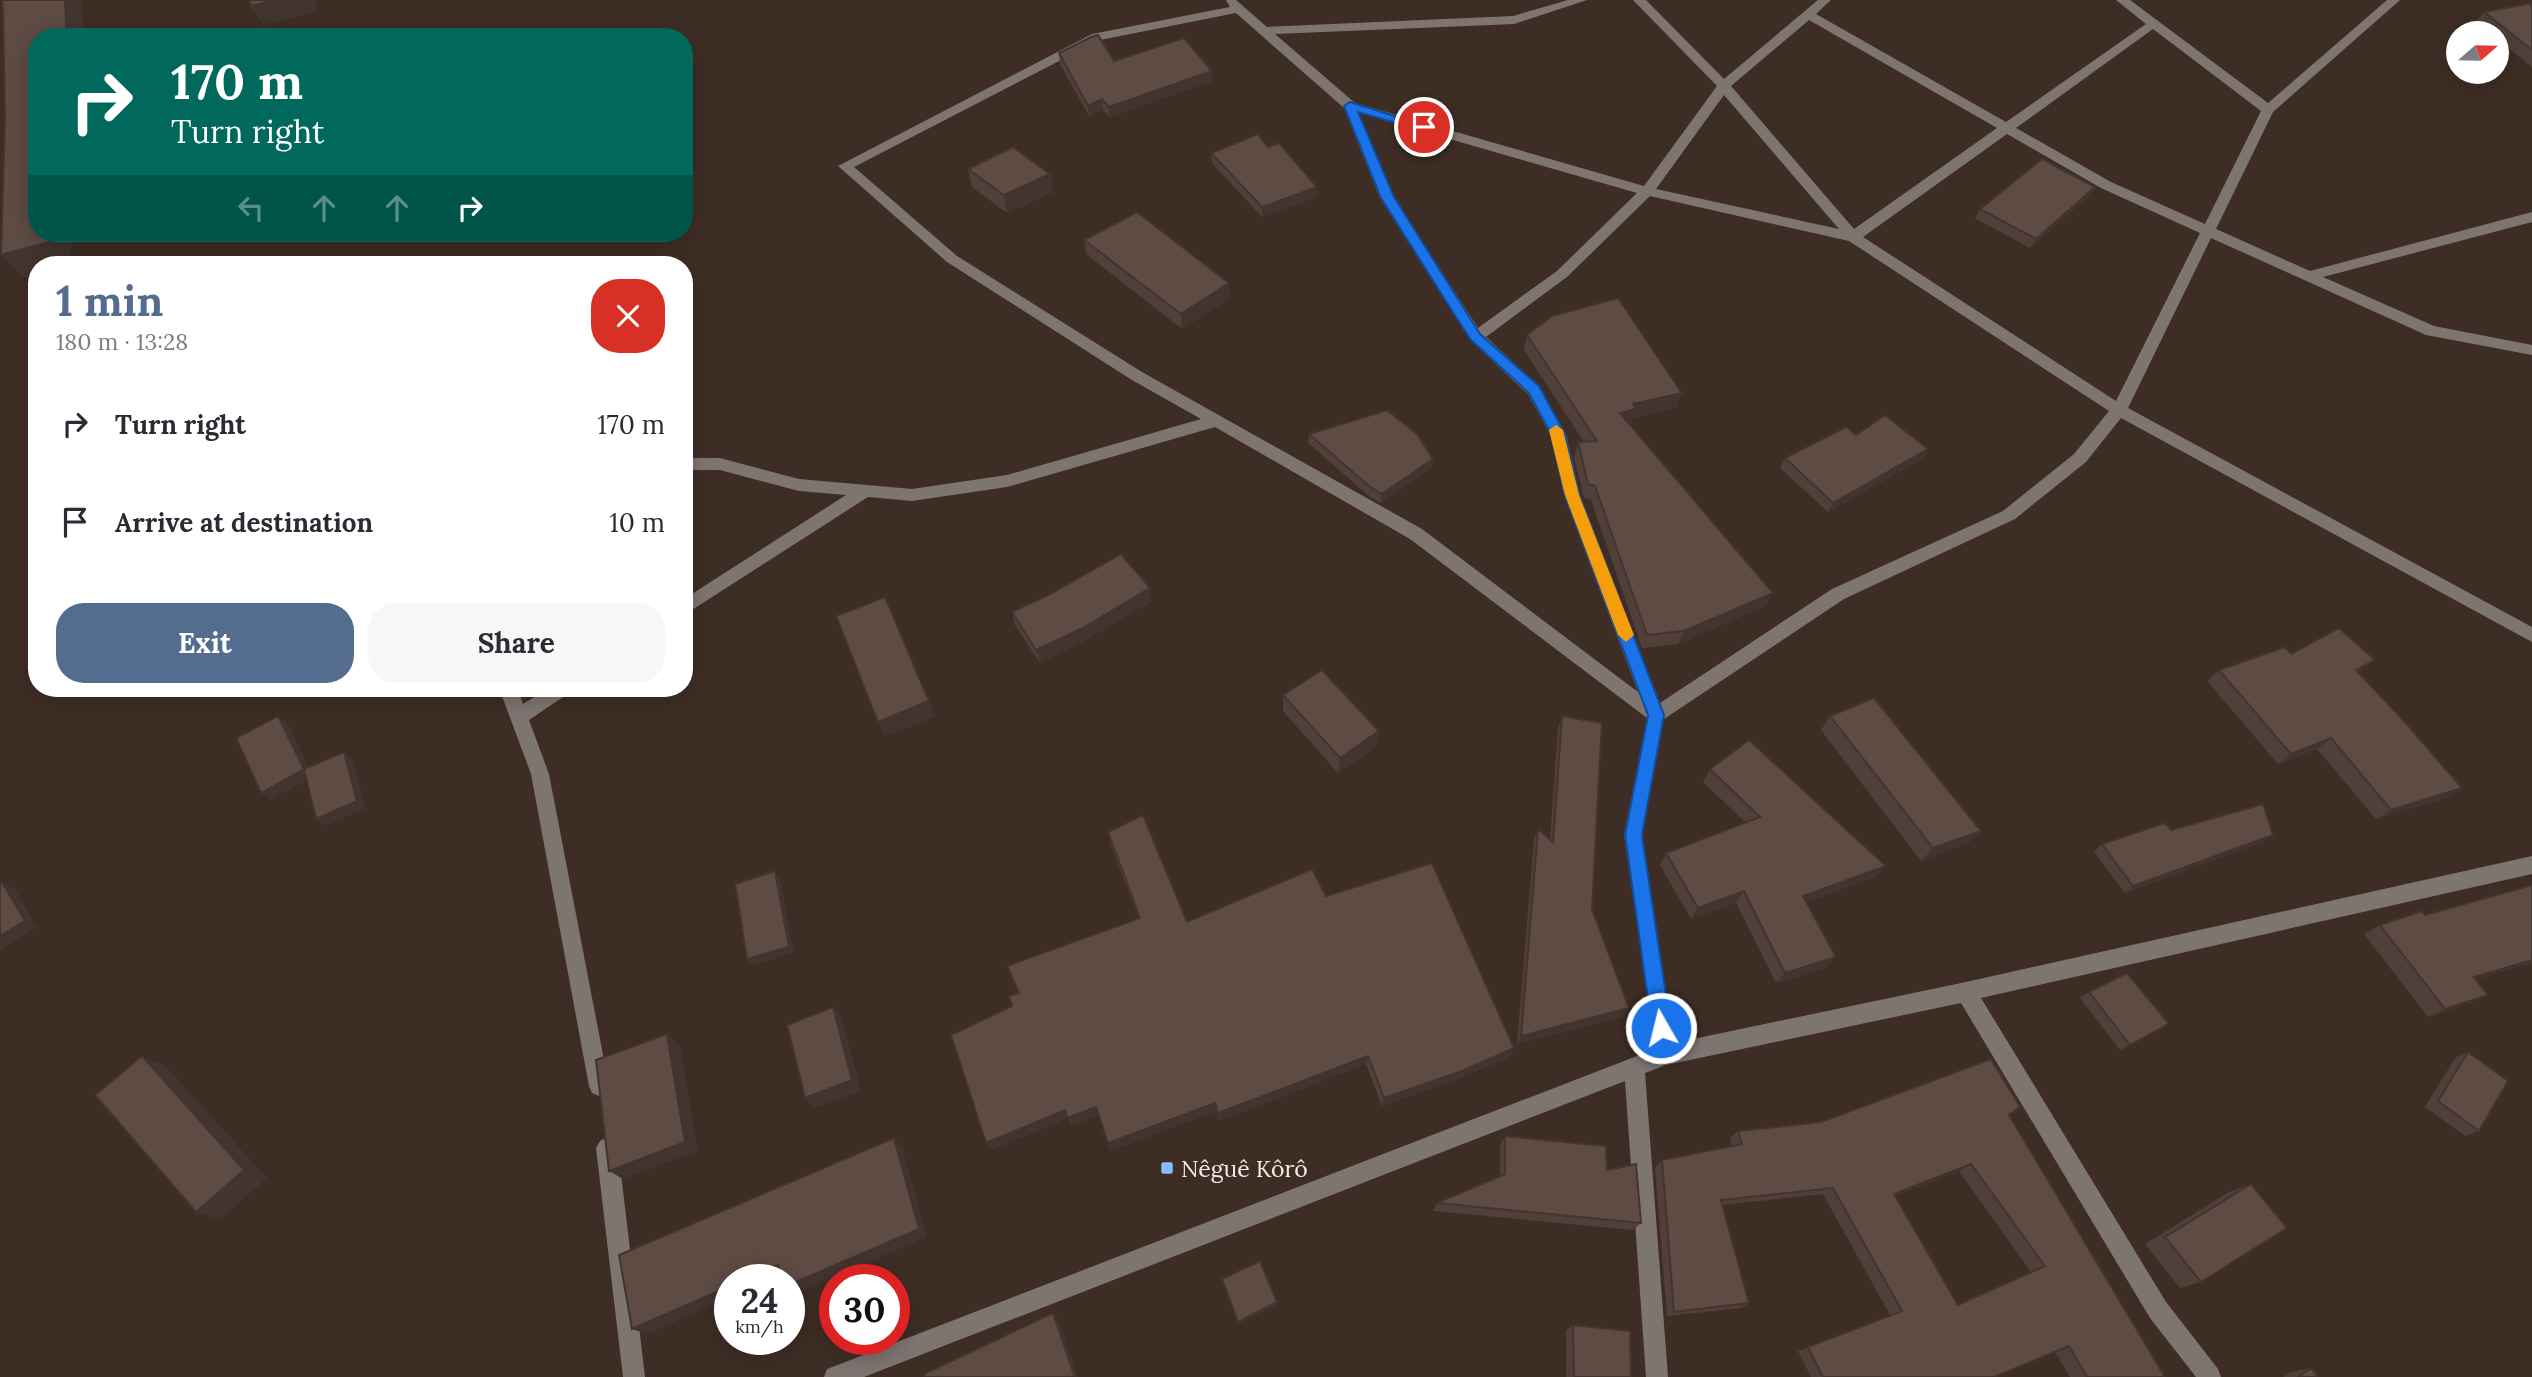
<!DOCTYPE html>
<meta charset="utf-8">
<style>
:root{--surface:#fff;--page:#f7f7f7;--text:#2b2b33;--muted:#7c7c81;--accent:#546c8d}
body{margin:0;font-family:Lora,serif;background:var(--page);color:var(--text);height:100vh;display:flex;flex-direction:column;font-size:26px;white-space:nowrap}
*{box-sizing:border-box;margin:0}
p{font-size:23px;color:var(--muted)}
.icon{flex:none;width:38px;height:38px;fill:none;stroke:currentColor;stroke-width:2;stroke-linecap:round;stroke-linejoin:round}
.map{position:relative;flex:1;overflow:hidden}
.side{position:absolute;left:28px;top:256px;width:665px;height:441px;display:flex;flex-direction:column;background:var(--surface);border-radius:28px;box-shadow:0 4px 18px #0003}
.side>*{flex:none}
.top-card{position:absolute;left:28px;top:28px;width:665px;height:214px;border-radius:28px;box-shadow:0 4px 18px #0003;background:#00695c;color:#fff;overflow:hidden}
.needle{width:46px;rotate:70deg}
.tools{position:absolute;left:2446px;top:21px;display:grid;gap:14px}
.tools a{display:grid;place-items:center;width:63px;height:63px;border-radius:50%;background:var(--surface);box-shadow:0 4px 18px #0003;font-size:35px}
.speed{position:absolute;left:714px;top:1264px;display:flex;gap:14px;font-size:35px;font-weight:700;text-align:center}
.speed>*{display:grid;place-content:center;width:91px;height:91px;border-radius:50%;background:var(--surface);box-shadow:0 4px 18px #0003;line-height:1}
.speed small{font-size:18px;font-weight:400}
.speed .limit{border:10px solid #d22;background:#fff;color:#111}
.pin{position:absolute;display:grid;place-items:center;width:60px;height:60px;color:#fff;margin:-30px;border:4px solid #fff;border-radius:50%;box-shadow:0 2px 7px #0007}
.me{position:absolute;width:77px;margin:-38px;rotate:352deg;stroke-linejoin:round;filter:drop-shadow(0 0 5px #0008)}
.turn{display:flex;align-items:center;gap:24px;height:147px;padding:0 28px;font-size:32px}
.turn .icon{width:91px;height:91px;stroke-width:2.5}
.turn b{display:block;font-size:49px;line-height:60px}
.lanes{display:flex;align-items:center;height:66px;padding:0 28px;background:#0003;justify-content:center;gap:35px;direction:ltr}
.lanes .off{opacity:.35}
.round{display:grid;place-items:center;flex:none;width:74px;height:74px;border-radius:28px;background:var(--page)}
.head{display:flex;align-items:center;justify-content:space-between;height:119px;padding:0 28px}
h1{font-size:42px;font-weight:800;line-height:52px;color:var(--accent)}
.button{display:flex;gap:14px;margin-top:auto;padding:14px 28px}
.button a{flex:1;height:80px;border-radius:28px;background:var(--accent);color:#fff;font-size:28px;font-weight:800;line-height:80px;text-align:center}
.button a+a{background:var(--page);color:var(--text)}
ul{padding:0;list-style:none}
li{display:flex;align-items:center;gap:21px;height:98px;padding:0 28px}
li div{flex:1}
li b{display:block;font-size:26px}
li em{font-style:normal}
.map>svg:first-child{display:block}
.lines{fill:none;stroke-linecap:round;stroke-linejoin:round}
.minor{fill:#7e7571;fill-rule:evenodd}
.wall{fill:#51403a;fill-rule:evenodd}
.shaded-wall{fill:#42342f}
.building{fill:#5e4b43;stroke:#42342f;stroke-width:2;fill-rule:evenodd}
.route{fill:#1a73e8;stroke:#114b97;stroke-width:2}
.slow{fill:#f59e0b}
.poi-dot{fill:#87bbfb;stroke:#3e2d25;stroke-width:2.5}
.labels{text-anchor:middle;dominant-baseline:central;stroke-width:7;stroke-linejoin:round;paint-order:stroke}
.near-poi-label{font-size:23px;fill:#f8ece7;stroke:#3e2d25;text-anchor:start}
</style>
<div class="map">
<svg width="2532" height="1377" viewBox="0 0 2532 1377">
<rect width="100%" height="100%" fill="#3e2d25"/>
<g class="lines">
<g class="minor">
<path d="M1226,0H1236L1267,27L1513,16L1568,0H1587L1514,24L1275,34L1355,103L1644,186L1717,86L1633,0H1646L1724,79L1818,0H1831L1816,14L2006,122L2146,24L2116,0H2130L2268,103L2387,0H2400L2273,112L2216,229L2310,271L2532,212V222L2323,277L2434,326L2532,345V355L2426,335L2211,238L2128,408L2532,627V642L2121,418L2086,462L2015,519L1844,599L1664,719L1642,835L1674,1043L1966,982L2532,856V874L1981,998L2166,1302L2218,1369L2221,1377H2196L2150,1318L1961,1003L1666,1065L1645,1073L1668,1377H1646L1625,1081L864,1377H824L827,1369L835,1366L1655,1049L1624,835L1647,718L1410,539L1215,427L1007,487L912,501L868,497L684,615V599L846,495L799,491L720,470H684V458H720L799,479L912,489L1007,475L1201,419L1132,380L947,262L838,166L1092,34L1230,7ZM1236,13L1344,108L1380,198L1471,341L1528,394L1550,434L1564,495L1638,692L1422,529L1142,372L957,256L854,167L1100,40ZM1809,20L1997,128L1854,229L1731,86ZM2153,29L2261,111L2205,224L2111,182L2016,128ZM1724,95L1839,229L1656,189ZM1359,113L1637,193L1557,271L1478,328L1394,198ZM2007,134L2101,188L2200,233L2116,401L1863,237ZM1650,196L1849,241L2109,411L2074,454L2003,511L1832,589L1660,703L1580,495L1566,434L1539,386L1486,337L1567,277Z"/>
<path d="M499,688H517L523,704L549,688H572L569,693L529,720L549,774L609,1086L606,1093L599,1096L592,1093L589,1086L531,774Z"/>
<path d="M607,1137L614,1141L618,1148L645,1377H623L596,1148L600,1141Z"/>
</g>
</g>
<g class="wall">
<path d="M2532,3V67L2497,39V33H2490L2476,22L2484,12Z"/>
<path d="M1059,53L1114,61L1213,81L1110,117L1103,110L1089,116L1060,64Z"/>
<path d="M1268,147L1317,197L1262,217L1212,163L1211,153Z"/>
<path d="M968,169L1050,174L1053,192L1007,213L972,187Z"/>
<path d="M2089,196L2030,248L1975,218L1980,209Z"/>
<path d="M1084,240L1230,298L1182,329L1086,254Z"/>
<path d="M1527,335L1677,407L1633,418L1631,423L1630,424L1766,606L1678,644L1642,648L1591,500L1584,498L1574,457L1578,442H1584L1524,350Z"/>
<path d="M1309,434L1433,459L1432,468L1381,503L1369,496L1308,443Z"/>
<path d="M1856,435L1922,459L1828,512L1780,468L1785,458Z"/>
<path d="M1152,601L1084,641L1040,663L1015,625L1012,612Z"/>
<path d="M2291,654L2361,671L2358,673L2462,788L2446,798L2376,819L2317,749L2278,764L2207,681L2219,670Z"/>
<path d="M1283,695L1377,746L1338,773L1283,711Z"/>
<path d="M1562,716L1592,909L1623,1017L1517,1044L1534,839L1538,829L1550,839L1558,728Z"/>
<path d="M1830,716L1981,831L1968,843L1921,861L1821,730Z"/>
<path d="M1710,769L1875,877L1807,902L1826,968L1776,983L1736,903L1691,919L1660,865L1666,853L1746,823L1703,782Z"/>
<path d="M2171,830L2273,835L2263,842L2125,893L2094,852L2102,844Z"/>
<path d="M1108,832L1187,922L1326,896L1514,1048L1510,1057L1458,1079L1382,1106L1366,1064L1219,1121L1216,1111L1110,1151L1098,1115L1071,1126L1068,1118L991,1150L1012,1006L1019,993L1139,919L1110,843Z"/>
<path d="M2425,915L2532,963L2476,979L2488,995L2470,1003L2428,1017L2364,934L2380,925Z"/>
<path d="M2089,992L2169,1024L2120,1050L2080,998Z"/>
<path d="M2468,1052L2479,1131L2465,1136L2425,1107L2455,1058Z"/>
<path d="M2009,1115L2165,1377H2070L2055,1352L1994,1377H1811L1798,1351L1890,1315L1823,1194L1722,1205L1749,1303L1741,1308L1667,1316L1655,1167L1662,1160L1732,1146L1730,1138L1738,1131ZM1959,1171L2031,1272L1957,1304L1895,1196Z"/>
<path d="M1505,1136L1641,1223L1633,1230L1433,1211L1437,1203L1500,1176V1145Z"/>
<path d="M2251,1184L2201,1282L2180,1288L2145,1244L2229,1192Z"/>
<path d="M1573,1325L1631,1377H1566V1330Z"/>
<path d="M2311,1368L2318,1377H2283L2291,1372Z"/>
</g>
<g class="shaded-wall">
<path d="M65,0H82L84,37H67Z"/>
<path d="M275,0H316L318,12L263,25L251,6Z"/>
<path d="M1212,71L1213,81L1110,117L1109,107Z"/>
<path d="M1102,99L1103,110L1089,116L1088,106Z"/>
<path d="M1050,174L1053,192L1007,213L1004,195Z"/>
<path d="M1317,187V197L1262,217V207Z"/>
<path d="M2095,187L2089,196L2030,248L2036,239Z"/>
<path d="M49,233H71V264H37V274L23,278L1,255Z"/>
<path d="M1229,283L1230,298L1182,329L1181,314Z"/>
<path d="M1682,393L1677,407L1633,418L1631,423L1616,427L1620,413L1633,404Z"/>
<path d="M1928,449L1922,459L1828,512L1833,503Z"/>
<path d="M1433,459L1432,468L1381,503L1382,494Z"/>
<path d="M1150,588L1152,601L1084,641L1040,663L1036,650Z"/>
<path d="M1773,593L1766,606L1678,644L1684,631Z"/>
<path d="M2375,660L2361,671L2342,681L2356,670Z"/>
<path d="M929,701L936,717L885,737L878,722Z"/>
<path d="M278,716L288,724L313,777L270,800L261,793Z"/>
<path d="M1379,731L1377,746L1338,773L1340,758Z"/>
<path d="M2331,738L2317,749L2278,764L2291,754Z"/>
<path d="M344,752L353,760L366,808L325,826L316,819Z"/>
<path d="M2462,788L2446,798L2376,819L2391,810Z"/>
<path d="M1981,831L1968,843L1921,861L1933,848Z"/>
<path d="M2273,835L2263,842L2125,893L2133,886Z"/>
<path d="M1886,866L1875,877L1795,907L1803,896Z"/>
<path d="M775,871L780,878L794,953L752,965L747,959Z"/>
<path d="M2,882L15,889L37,927L0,951Z"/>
<path d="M1744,891L1736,903L1691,919L1698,908Z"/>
<path d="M1836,957L1826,968L1776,983L1785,973Z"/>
<path d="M2532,960V963L2456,985L2474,977Z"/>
<path d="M2488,995L2470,1003L2428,1017L2445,1009Z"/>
<path d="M833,1007L842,1018L861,1091L815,1108L805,1098Z"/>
<path d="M1629,1008L1623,1017L1517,1044L1521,1036Z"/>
<path d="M667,1034L680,1045L698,1151L623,1179L609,1171Z"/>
<path d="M1514,1048L1510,1057L1458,1079L1382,1106L1384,1098Z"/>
<path d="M142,1056L166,1066L267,1178L220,1220L196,1212Z"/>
<path d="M1368,1056L1366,1064L1219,1121L1218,1113Z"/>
<path d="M1215,1103L1216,1111L1110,1151L1108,1143Z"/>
<path d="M1096,1107L1099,1115L1071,1126L1068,1118L991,1150L986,1143L1065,1110Z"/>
<path d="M894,1138L902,1147L927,1237L794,1294L789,1291V1285Z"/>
<path d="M1971,1164L1959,1171L1883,1201L1894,1194Z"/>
<path d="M778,1265L789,1272L772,1279H745Z"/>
<path d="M730,1286V1298L647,1334L632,1329Z"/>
<path d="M1277,1302V1305L1238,1324V1322Z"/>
<path d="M1053,1313L1058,1318L1078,1377H1075Z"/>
</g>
<g class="building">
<path d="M2,0H65L67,37H37V233H49V242L1,255L5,117L3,12Z"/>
<path d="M250,0H275L251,6Z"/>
<path d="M2532,3V50L2484,12Z"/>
<path d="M1098,35L1114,61L1184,38L1212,71L1109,107L1102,99L1088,106L1059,53L1091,37Z"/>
<path d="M1258,134L1268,147L1279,143L1317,187L1262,207L1211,153Z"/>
<path d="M1013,147L1050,174L1004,195L968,169Z"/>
<path d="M2042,159L2095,187L2036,239L1980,209Z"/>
<path d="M1137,212L1229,283L1181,314L1084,240Z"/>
<path d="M1618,298L1682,393L1633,404L1636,409L1620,413L1773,593L1684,631L1647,635L1595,486L1588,484L1578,442L1597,441L1527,335L1552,316Z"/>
<path d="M1387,410L1417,434L1433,459L1382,494L1370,487L1309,434Z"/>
<path d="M1885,415L1928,449L1833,503L1785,458L1846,427L1856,435Z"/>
<path d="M1121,554L1150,588L1081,629L1036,650L1012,612L1050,594Z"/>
<path d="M885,597L929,701L878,722L836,616Z"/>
<path d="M2339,628L2375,660L2356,670L2405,722L2462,788L2391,810L2331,738L2291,754L2219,670L2285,647L2291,654Z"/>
<path d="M1322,670L1379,731L1340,758L1283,695Z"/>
<path d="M1874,698L1981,831L1933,848L1830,716Z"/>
<path d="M278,716L304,769L261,793L236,738Z"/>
<path d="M1562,716L1602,723L1592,909L1629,1008L1521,1036L1538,829L1553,842Z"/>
<path d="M1749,740L1886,866L1803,896L1836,957L1785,973L1744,891L1698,908L1666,853L1760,817L1710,769Z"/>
<path d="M344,752L357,801L316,819L304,769Z"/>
<path d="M2263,804L2273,835L2133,886L2102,844L2165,823L2171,830Z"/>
<path d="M1143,815L1187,922L1312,869L1326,896L1432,863L1514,1048L1462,1071L1384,1098L1368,1056L1218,1113L1215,1103L1108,1143L1096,1107L1067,1118L1065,1110L986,1143L951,1035L1012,1006L1009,996L1019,993L1007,966L1140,918L1108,832Z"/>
<path d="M775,871L789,947L747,959L735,884Z"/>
<path d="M2,882L25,921L0,936V883Z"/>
<path d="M2532,885V960L2474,977L2488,995L2445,1009L2380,925L2422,911L2425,915Z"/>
<path d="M2127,973L2169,1024L2130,1045L2089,992Z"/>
<path d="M833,1007L852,1080L805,1098L787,1025Z"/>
<path d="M667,1034L685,1142L609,1171L596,1060Z"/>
<path d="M2468,1052L2508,1081L2479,1131L2438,1101Z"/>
<path d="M142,1056L244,1170L196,1212L95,1095Z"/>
<path d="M1991,1059L2020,1107L2009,1115L2165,1377H2087L2069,1346L1994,1377H1823L1808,1347L1902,1311L1833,1188L1721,1200L1749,1303L1674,1312L1662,1160L1742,1144L1738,1131L1821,1122ZM1971,1164L2045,1266L1958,1305L1894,1194Z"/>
<path d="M1505,1136L1606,1146L1607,1170L1636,1164L1641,1223L1437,1203L1505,1174Z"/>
<path d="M894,1138L919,1229L789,1285V1279H781L778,1265L745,1279H730V1286L632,1329L619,1255Z"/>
<path d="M2251,1184L2287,1228L2201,1282L2165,1237Z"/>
<path d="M1260,1261L1277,1302L1238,1322L1222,1279Z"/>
<path d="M1053,1313L1075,1377H925L924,1374Z"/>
<path d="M1573,1325L1630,1331L1631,1377H1574Z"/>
<path d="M2311,1368L2318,1377H2298Z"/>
</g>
<path class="route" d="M1350,102L1430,127L1424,131L1358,112L1394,197L1480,334L1539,386L1565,434L1579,495L1664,715L1642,835L1671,1028L1668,1034L1661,1037L1655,1034L1652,1028L1625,835L1648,715L1565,495L1551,434L1529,393L1471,340L1456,317L1381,198L1344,106Z"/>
<path class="slow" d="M1556,425L1563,430L1579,495L1634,635L1626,642L1618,635L1565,495L1549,430Z"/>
<rect class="poi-dot" x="1160" y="1161" width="14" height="14" rx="3.5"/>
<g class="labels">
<g class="near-poi-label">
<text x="1181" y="1168">Nêguê Kôrô</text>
</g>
</g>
</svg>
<div class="tools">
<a><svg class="needle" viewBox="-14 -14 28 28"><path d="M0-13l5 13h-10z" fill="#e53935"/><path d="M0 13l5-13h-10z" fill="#7c7c81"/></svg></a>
</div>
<div class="speed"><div>24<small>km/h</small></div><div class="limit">30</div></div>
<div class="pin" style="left:1424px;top:127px;background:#d93025"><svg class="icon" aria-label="arrive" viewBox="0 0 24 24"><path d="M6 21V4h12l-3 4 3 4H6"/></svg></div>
<svg class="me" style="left:1661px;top:1028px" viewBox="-20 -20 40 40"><circle r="17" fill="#1a73e8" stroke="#fff" stroke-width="3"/><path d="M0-11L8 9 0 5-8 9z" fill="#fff"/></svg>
<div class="top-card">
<div class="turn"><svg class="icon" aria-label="right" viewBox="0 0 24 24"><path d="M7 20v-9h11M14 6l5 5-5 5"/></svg><div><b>170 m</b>Turn right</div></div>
<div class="lanes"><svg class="icon off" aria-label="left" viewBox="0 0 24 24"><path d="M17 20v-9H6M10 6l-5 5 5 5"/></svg><svg class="icon off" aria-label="ahead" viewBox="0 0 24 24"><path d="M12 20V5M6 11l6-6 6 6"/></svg><svg class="icon off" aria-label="ahead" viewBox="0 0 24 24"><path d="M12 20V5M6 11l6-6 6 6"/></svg><svg class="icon" aria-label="right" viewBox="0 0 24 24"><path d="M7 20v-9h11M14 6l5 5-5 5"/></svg></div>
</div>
<section class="side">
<div class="head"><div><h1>1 min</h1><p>180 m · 13:28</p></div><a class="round" style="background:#d93025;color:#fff"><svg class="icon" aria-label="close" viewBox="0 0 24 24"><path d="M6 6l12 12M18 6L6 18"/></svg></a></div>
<ul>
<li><svg class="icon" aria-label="right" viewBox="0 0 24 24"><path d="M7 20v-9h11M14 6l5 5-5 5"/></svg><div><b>Turn right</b></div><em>170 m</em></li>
<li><svg class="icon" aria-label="arrive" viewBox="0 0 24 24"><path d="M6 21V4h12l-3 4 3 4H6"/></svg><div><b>Arrive at destination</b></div><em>10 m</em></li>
</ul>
<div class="button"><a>Exit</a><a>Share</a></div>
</section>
</div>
